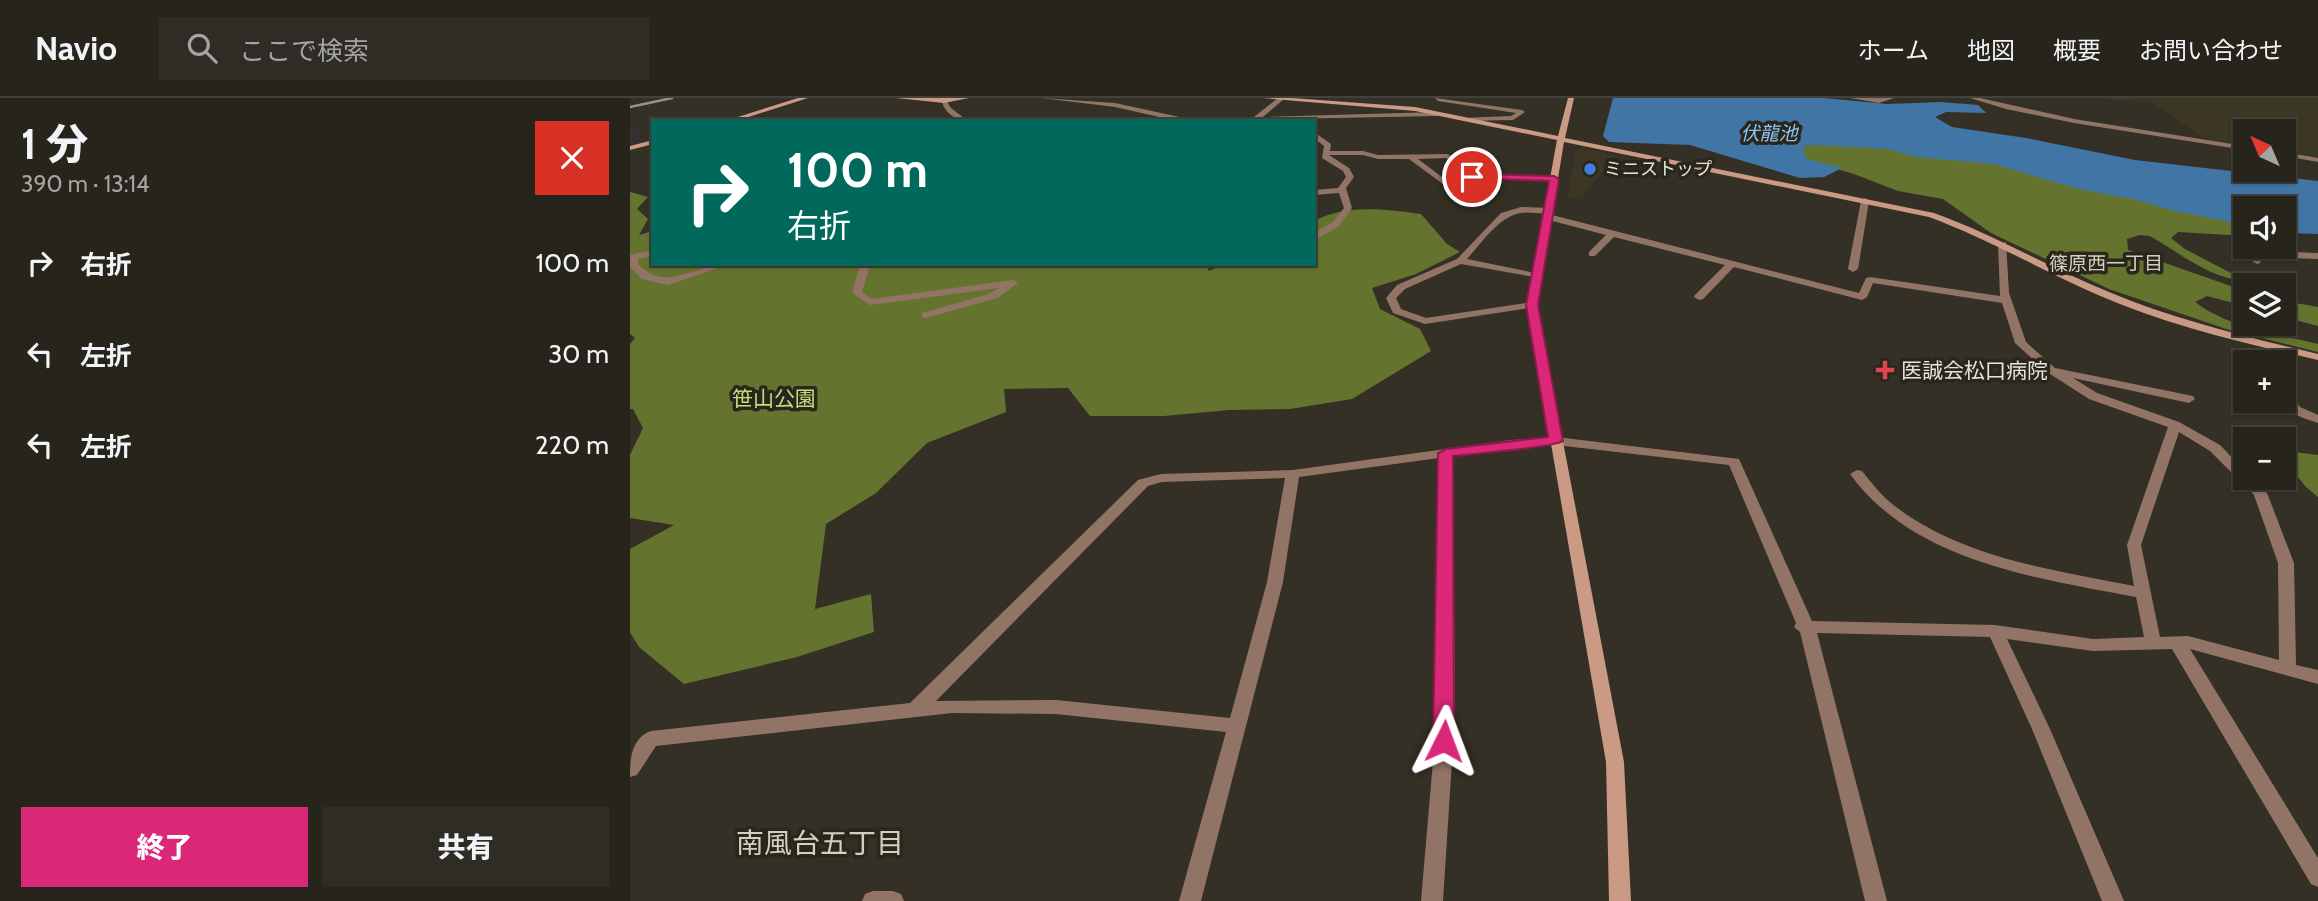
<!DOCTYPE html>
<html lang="ja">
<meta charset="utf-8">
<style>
:root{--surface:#27241c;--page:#2f2c25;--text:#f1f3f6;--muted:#a4a4a3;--line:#43413b;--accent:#db2777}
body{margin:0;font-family:Cabin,"Noto Sans JP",sans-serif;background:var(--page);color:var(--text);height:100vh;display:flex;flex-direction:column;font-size:26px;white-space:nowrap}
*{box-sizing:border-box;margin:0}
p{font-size:23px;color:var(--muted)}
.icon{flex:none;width:38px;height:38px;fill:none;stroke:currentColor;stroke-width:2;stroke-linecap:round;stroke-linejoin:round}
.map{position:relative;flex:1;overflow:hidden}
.details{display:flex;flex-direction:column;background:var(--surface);width:630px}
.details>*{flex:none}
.hud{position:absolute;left:21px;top:21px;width:665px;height:147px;border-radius:0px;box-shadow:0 2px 5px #0004,0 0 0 2px var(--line);background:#00695c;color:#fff;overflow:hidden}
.needle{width:46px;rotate:316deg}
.tools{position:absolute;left:1603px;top:21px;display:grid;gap:14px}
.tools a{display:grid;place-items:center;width:63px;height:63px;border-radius:0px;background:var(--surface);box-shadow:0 2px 5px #0004,0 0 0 2px var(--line);font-size:35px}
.pin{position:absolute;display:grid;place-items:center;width:60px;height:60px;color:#fff;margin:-30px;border:4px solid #fff;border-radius:50%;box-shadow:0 2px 7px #0007}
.me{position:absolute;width:77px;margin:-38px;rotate:3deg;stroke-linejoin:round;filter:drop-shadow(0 0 5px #0008)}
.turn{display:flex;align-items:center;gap:24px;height:147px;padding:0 21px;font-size:32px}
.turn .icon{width:91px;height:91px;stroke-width:2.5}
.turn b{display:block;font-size:49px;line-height:60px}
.round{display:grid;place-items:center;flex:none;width:74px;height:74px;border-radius:0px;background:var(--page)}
.summary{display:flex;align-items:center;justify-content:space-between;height:119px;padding:0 21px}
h1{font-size:42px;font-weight:800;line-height:52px}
.cta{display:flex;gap:14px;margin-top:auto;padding:14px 21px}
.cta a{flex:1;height:80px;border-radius:0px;background:var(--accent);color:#fff;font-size:28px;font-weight:800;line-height:80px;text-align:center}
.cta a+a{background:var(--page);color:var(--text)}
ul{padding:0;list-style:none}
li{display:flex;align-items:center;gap:21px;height:91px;padding:0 21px}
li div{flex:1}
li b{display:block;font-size:26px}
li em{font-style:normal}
header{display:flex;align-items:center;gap:42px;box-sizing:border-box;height:98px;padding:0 35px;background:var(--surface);border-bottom:2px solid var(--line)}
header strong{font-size:33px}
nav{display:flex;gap:38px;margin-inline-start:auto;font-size:24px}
.search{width:490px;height:63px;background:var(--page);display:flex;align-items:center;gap:18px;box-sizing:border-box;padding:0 24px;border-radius:0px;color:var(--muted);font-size:26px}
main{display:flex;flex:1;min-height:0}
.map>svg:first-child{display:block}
.built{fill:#3c3624}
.forest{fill:#64742f}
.water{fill:#4075a6}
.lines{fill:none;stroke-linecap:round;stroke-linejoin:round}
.street{fill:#927467;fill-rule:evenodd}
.secondary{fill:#ca9a85;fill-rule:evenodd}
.rail{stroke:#96938a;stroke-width:2.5}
.shaded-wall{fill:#343037}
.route{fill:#db2777;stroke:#8e194d;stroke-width:2}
.shop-dot{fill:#3f7fe0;stroke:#2a261b;stroke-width:2.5}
.health-dot{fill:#e0444e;stroke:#2a261b;stroke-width:2.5}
.labels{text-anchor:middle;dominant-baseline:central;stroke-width:7;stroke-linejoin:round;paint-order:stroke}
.far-poi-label{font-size:18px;fill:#e6e3dc;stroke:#2a261b;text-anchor:start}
.far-water-label{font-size:19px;font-style:italic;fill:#8ac4fc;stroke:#2a261b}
.far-neighbourhood-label{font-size:19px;fill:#d5cfc2;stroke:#2a261b}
.poi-label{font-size:21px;fill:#e6e3dc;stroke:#2a261b;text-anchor:start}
.park-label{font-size:21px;fill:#c4dc7c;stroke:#2a261b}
.near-neighbourhood-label{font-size:28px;fill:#d5cfc2;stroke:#2a261b}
</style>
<header>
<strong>Navio</strong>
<div class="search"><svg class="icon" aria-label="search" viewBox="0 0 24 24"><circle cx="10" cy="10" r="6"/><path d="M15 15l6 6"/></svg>ここで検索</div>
<nav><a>ホーム</a><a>地図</a><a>概要</a><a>お問い合わせ</a></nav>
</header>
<main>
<section class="details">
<div class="summary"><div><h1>1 分</h1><p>390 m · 13:14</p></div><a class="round" style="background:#d93025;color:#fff"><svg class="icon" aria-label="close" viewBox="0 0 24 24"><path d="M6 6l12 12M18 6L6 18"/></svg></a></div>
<ul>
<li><svg class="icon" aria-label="right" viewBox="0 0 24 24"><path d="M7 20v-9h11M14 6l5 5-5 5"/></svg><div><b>右折</b></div><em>100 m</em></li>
<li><svg class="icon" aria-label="left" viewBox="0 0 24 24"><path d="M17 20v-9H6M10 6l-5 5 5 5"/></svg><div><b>左折</b></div><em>30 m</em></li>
<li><svg class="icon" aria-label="left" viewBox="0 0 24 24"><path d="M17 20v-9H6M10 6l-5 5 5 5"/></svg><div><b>左折</b></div><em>220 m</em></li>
</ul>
<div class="cta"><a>終了</a><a>共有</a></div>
</section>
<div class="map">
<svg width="1688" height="803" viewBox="0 0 1688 803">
<rect width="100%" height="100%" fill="#343025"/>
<g class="built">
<path d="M1454,0H1688V59L1654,53V33H1615V47L1576,41L1521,4Z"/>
<path d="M953,50L985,57L951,101L938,99L945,53Z"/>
</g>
<g class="forest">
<path d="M1179,45L1236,47L1362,63L1615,125V138L1548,134L1541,140L1555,151L1616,183C1580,181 1550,155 1520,138L1510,137L1497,141L1498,152L1615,193V208L1577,198L1565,204C1599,230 1647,236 1688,246V254L1599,232L1479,191L1361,135L1313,101L1268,93L1224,76L1175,62L1168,48Z"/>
<path d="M0,94L18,99L7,111L18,121L9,137L23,133V166H580L578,173L595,166H684V123C715,106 757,111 791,116L817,146L830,154L786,176L742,190L750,211L790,231L801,253L722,301L660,311L599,312L534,318H460L438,290L374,291L376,314L297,345L246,395L196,426L185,511L241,496L244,534L167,559L54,586L9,549L0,534V451L44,427L0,420V357L13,330L3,311H0V246L5,240L0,236Z"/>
<path d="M1654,203L1688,209V228L1654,219Z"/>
<path d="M1664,354L1688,357V399L1676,389L1655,363L1658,358Z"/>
</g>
<path class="water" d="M983,0H1194L1257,6L1311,4L1348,7L1356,15L1316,14L1305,19L1322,29L1396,40L1505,62L1688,83V136L1654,135V110H1615V127L1545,113L1503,101L1448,91L1364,66L1286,59L1258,51L1183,47L1172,49L1177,61L1212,70L1194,79L1170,80L1060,47L979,44L973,38Z"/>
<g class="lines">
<g class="street">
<path d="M411,0L485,5L559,21L624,19L648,0L654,1L633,19L807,14L810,16L807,18L547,23L485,9Z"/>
<path d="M805,0L892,12L895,14L883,22L833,23L831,20L881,18L886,15L808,3Z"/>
<path d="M1220,0H1264L1249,5Z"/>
<path d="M1340,0H1350L1444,21L1615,48V52L1444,25L1376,11Z"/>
<path d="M312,2H316L321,10L338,23C326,23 313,14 312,2Z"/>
<path d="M684,34L701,46L700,53H733L748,57L818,56L844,77L924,79L928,81L924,83L842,81L816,60L788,61L820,85V89H817L779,61H748L733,57H699L719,70L724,79L716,90L722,110L709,128L684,142V135L703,124L714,110L709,95L684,97V92L708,90L716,79L713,73L692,60L694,48L684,40Z"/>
<path d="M1654,54L1688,60V64L1654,58Z"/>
<path d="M1235,100L1239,103L1228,171L1223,174L1218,171L1231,103Z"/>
<path d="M891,109L919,110L923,113C914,118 902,113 891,115C869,118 851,146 837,161L910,176V180L831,166L775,191L766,200L771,211L796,220L902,204L907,207L906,209L795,226L763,215L756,200L767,187L827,161L871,115Z"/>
<path d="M918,116L1229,195L1236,180L1240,179L1370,198L1368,146L1376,144L1379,195L1396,244L1425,270L1563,298L1565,301L1559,305L1443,280L1467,295L1549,324L1590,347L1615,373V380H1623L1637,395L1664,465L1666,567L1688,572V586L1560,551L1688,760V789L1681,786L1542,551L1463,553L1377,541L1420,631L1494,803H1472L1402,631L1360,539L1187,535L1257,803H1235L1170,534L1164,529L1166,525L1099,367L926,347L881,350L823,358L825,616L813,803H791L807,616L809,360L669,379L653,484L571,803H549L596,634L426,616L322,615L26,648L7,677L0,679C0,662 1,640 21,633L280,605L508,382L531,376L663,372L881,342L926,339L1109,361L1182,523L1365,527L1463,541L1514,539L1506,499C1407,480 1284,464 1220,376L1227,372L1232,373C1241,384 1250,396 1261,405C1328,459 1422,472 1504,488L1497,447L1538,329L1459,301L1417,274L1385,245L1372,205L1243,185L1237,199L1232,202L1104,169L1073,201L1069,202L1064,199L1065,197L1095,167L984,139L965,158H959V154L976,137L915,121L914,119ZM1549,334L1580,353L1624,397L1648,465L1649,562L1558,538L1530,539L1511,447ZM655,380L637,484L600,620L426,602L306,603L518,388L532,384Z"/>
<path d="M23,152V158L8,161V166C37,196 64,166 100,166L38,187L12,181L0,169V157Z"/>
<path d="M1639,153L1688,155V161L1640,159L1631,161L1630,165L1627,166L1622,163L1623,158Z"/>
<path d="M226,166H236L239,170L232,194L242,201L383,182L388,185L367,200L296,220L292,219V215L359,196L369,190L240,207L222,195L229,170Z"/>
<path d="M1652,248L1658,251V264L1654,267V264H1646V251Z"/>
<path d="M1654,290L1658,291L1670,309L1688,317V325C1666,318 1653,315 1654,290Z"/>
<path d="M243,793H263L271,796L274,803H232L235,796Z"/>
</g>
<g class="secondary">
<path d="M168,0H178L106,23H95Z"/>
<path d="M266,0H339L314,5Z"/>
<path d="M632,0H662L785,9L928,38L938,0H944L935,40L1304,115C1365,137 1420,170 1479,194C1546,222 1617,239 1688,256V262C1614,245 1539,228 1468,197C1411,172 1358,141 1299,119L934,44L907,207L994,664L1001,803H979L976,664L897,207L927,42L785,13Z"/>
<path d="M23,42V46L0,52V48Z"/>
</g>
<path class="rail" d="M0,9L42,0"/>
</g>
<path class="shaded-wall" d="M6,29L12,41L0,43V31Z"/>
<path class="route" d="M842,76L924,78L929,81L908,207L933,343C926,349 840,356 823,358L824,643L821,649L814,652L806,649L803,643L808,355L816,351L918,339L896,207L919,83L839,80V77Z"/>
<circle class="shop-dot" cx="960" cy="71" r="7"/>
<path class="health-dot" d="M1251.5 261.5h7v7h7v7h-7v7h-7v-7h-7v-7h7z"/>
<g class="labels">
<g class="far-poi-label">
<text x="974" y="71">ミニストップ</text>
</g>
<g class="far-water-label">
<text x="1139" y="35">伏龍池</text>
</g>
<g class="far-neighbourhood-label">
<text x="1476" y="165">篠原西一丁目</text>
</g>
<g class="poi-label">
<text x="1271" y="272">医誠会松口病院</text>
</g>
<g class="park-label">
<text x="144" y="300">笹山公園</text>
</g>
<g class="near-neighbourhood-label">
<text x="190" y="745">南風台五丁目</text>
</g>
</g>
</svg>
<div class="tools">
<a><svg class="needle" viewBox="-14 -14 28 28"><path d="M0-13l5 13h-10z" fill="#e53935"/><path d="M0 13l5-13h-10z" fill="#a4a4a3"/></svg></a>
<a><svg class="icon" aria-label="sound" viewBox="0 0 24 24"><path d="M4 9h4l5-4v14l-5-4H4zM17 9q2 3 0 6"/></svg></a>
<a><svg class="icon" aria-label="layers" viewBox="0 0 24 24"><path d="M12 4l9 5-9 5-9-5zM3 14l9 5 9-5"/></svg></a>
<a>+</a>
<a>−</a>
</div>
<div class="pin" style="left:842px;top:79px;background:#d93025"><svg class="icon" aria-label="arrive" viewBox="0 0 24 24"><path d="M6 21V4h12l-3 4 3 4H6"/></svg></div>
<svg class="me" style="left:814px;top:643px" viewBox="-20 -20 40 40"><path d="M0-17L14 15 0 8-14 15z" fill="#db2777" stroke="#fff" stroke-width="4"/></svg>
<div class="hud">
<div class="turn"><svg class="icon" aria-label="right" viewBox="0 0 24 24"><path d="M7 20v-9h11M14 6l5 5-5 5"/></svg><div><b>100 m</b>右折</div></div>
</div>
</div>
</main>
